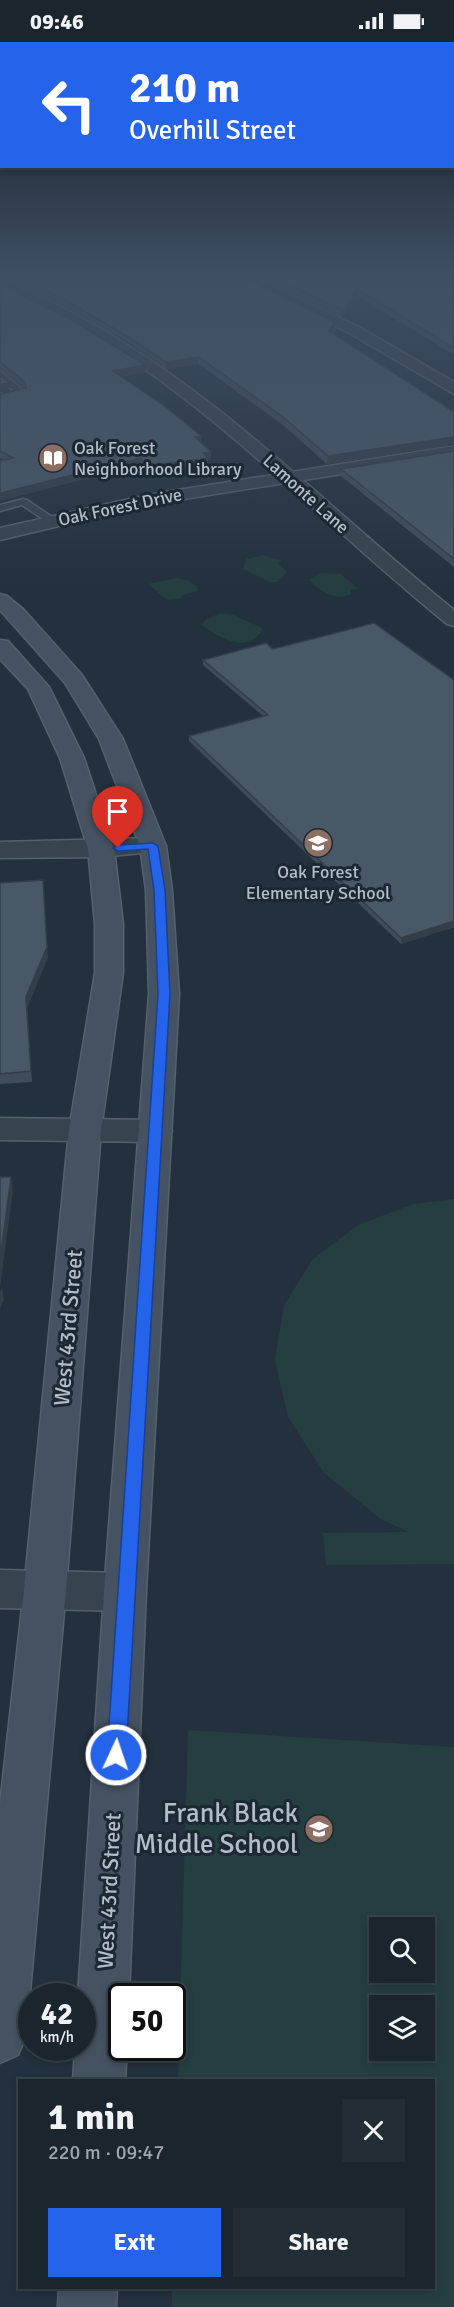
<!DOCTYPE html>
<meta charset="utf-8">
<style>
:root{--surface:#1a252e;--page:#232d36;--text:#f1f3f6;--muted:#9fa5aa;--line:#38424a;--accent:#2563eb}
body{margin:0;font-family:Signika,sans-serif;background:var(--page);color:var(--text);height:100vh;display:flex;flex-direction:column;font-size:22px;white-space:nowrap}
*{box-sizing:border-box;margin:0}
p{font-size:20px;color:var(--muted)}
.icon{flex:none;width:33px;height:33px;fill:none;stroke:currentColor;stroke-width:2;stroke-linecap:round;stroke-linejoin:round}
.map{position:relative;flex:1;overflow:hidden}
.panel{position:absolute;left:18px;top:2037px;width:417px;height:210px;display:flex;flex-direction:column;background:var(--surface);border-radius:0px;box-shadow:0 3px 9px #0003,0 0 0 2px var(--line)}
.panel>*{flex:none}
.banner{position:absolute;left:0px;top:0px;width:454px;height:126px;box-shadow:0 3px 9px #0003,0 0 0 2px var(--line);background:#2563eb;color:#fff;overflow:hidden}
.tools{position:absolute;left:369px;top:1875px;display:grid;gap:12px}
.tools a{display:grid;place-items:center;width:66px;height:66px;border-radius:0px;background:var(--surface);box-shadow:0 3px 9px #0003,0 0 0 2px var(--line);font-size:30px}
.speed{position:absolute;left:18px;top:1941px;display:flex;gap:12px;font-size:30px;font-weight:700;text-align:center}
.speed>*{display:grid;place-content:center;width:78px;height:78px;border-radius:50%;background:var(--surface);box-shadow:0 3px 9px #0003,0 0 0 2px var(--line);line-height:1}
.speed small{font-size:15px;font-weight:400}
.speed .limit{border:3px solid #111;border-radius:9px;background:#fff;color:#111}
.pin{position:absolute;display:grid;place-items:center;width:51px;height:51px;color:#fff;margin:-62px -26px;border-radius:50% 50% 50% 0;rotate:-45deg;box-shadow:0 0 6px #0007}
.pin .icon{rotate:45deg}
.me{position:absolute;width:66px;margin:-33px;rotate:3deg;stroke-linejoin:round;filter:drop-shadow(0 0 4px #0008)}
.turn{display:flex;align-items:center;gap:21px;height:126px;padding:0 30px;font-size:27px}
.turn .icon{width:78px;height:78px;stroke-width:2.5}
.turn b{display:block;font-size:42px;line-height:51px}
.round{display:grid;place-items:center;flex:none;width:63px;height:63px;border-radius:0px;background:var(--page)}
.head{display:flex;align-items:center;justify-content:space-between;height:102px;padding:0 30px}
h1{font-size:36px;font-weight:800;line-height:45px}
.primary-button{display:flex;gap:12px;margin-top:auto;padding:12px 30px}
.primary-button a{flex:1;height:69px;border-radius:0px;background:var(--accent);color:#fff;font-size:24px;font-weight:800;line-height:69px;text-align:center}
.primary-button a+a{background:var(--page);color:var(--text)}
.status{display:flex;justify-content:space-between;align-items:center;height:42px;padding:0 30px;background:var(--surface);direction:ltr}
.status svg{height:16px;fill:currentColor}
.map>svg:first-child{display:block}
.green{fill:#253e3f;fill-rule:evenodd}
.lines{fill:none;stroke-linecap:round;stroke-linejoin:round}
.service-casing{stroke:#55606c;stroke-width:3}
.minor-casing{stroke:#55606c;stroke-width:3}
.tertiary-casing{stroke:#55606c;stroke-width:3}
.secondary-casing{stroke:#55606c;stroke-width:3}
.service{fill:#37434e;fill-rule:evenodd}
.minor{fill:#37434e;fill-rule:evenodd}
.tertiary{fill:#37434e;fill-rule:evenodd}
.secondary{fill:#455261;fill-rule:evenodd}
.wall{fill:#3f4c59}
.shaded-wall{fill:#333e48}
.building{fill:#495867;stroke:#333e48;stroke-width:1.5}
.route{fill:#2563eb;stroke:#184099;stroke-width:1.5}
.labels{text-anchor:middle;dominant-baseline:central;stroke-width:6;stroke-linejoin:round;paint-order:stroke}
.far-poi-label{font-size:18px;fill:#b3bdc9;stroke:#1c2833;text-anchor:start}
.far-street-label{font-size:18px;fill:#b3bdc9;stroke:#1c2833}
.street-label{font-size:22px;fill:#b3bdc9;stroke:#1c2833}
.near-poi-label{font-size:27px;fill:#b3bdc9;stroke:#1c2833;text-anchor:end}
</style>
<div class="status"><b>09:46</b><svg viewBox="0 0 49 12"><path d="M0 12V9h3v3zM5 12V6h3v6zM10 12V3h3v9zM15 12V0h3v12zM26 1h20v11H26zM47 4h2v5h-2z"/></svg></div>
<div class="map">
<svg width="454" height="2265" viewBox="0 0 454 2265">
<rect width="100%" height="100%" fill="#23313e"/>
<g class="green">
<path d="M263,513L282,519L277,521L287,530L278,540H270L243,527L246,517Z"/>
<path d="M320,531L341,532L358,547L351,548V552C333,560 321,549 309,538Z"/>
<path d="M176,536L187,538L197,544L198,549L183,553L179,557L167,558L148,542Z"/>
<path d="M220,571L233,573L263,586C250,613 220,597 202,583L205,578Z"/>
<path d="M454,1157V1522L326,1523L323,1491L409,1490L382,1478L324,1431L288,1375L275,1318L284,1263L313,1217L358,1183L413,1162Z"/>
<path d="M188,1688L454,1705V2265H172V2246H434V2038H178ZM380,1886H424V1930H380ZM380,1964H424V2008H380Z"/>
</g>
<g class="lines">
<g class="service-casing">
<g id="service">
<path d="M0,329L24,349V353L0,358V352L14,350L0,336Z"/>
<path d="M23,457L27,458L58,479L49,481L22,463L0,469V463Z"/>
</g>
</g>
<g class="minor-casing">
<g id="minor">
<path d="M227,231H245L361,286L454,340V352L351,292Z"/>
<path d="M0,237C27,244 54,261 78,274C219,350 330,468 454,568V584L447,582C344,499 251,402 143,326C98,295 50,269 0,246Z"/>
<path d="M153,796L162,799L166,804L162,809L101,815L0,816V800Z"/>
<path d="M0,1076L156,1078L167,1081L172,1089L167,1097L156,1100L0,1098Z"/>
<path d="M0,1528L125,1531L140,1537L146,1550L140,1563L125,1569L0,1566Z"/>
</g>
</g>
<g class="tertiary-casing">
<path id="tertiary" d="M454,404V414L147,463L0,498V486L147,453Z"/>
</g>
<g class="secondary-casing">
<g id="secondary">
<path d="M0,552L7,554L23,567L82,633L123,697L166,804L172,848L179,952L146,1550L129,1954H122V2006H127L125,2038H73L75,2006H82V1954H78L104,1550L149,952L146,848L140,804L99,697L65,641L0,568Z"/>
<path d="M0,598L8,599L49,645L84,716L114,807L123,882V931L101,1088L66,1548L26,1995L18,2013L0,2021V1762L24,1548L69,1088L95,931V882L88,807L60,716L28,647L0,617Z"/>
<path d="M59,2246H117L116,2265H58Z"/>
</g>
</g>
<use href="#service" class="service"/>
<use href="#minor" class="minor"/>
<use href="#tertiary" class="tertiary"/>
<use href="#secondary" class="secondary"/>
</g>
<g class="wall">
<path d="M0,231H236L335,280V287L332,291L454,370V403L327,422L283,383L199,322L166,327L131,302L61,262L31,246L0,235Z"/>
<path d="M250,231H454V313L356,253L342,275Z"/>
<path d="M0,242L145,323V330L121,335L201,401L211,417L208,418V424L148,432L140,423L4,418L0,416V352L24,346L0,327Z"/>
<path d="M454,409V525L341,434V427Z"/>
<path d="M273,607L454,638V885L401,902L189,699V694L263,674L203,623V618Z"/>
<path d="M0,841L48,915L27,966L32,1040L0,1042Z"/>
</g>
<g class="shaded-wall">
<path d="M357,247L356,253L342,275L343,268Z"/>
<path d="M335,280V287L329,296V289Z"/>
<path d="M199,315V322L166,327V320Z"/>
<path d="M145,323V330L113,336V329Z"/>
<path d="M9,341V348L0,350V343Z"/>
<path d="M201,394V402L195,395Z"/>
<path d="M454,395V403L327,422L328,414Z"/>
<path d="M211,410V417L208,418V424L148,432V424Z"/>
<path d="M140,416V423L0,459V451Z"/>
<path d="M43,838L48,915L27,966L32,1040L26,955Z"/>
<path d="M454,879V885L401,902V896Z"/>
<path d="M11,1135L13,1148L0,1246V1218Z"/>
<path d="M2,1245L4,1258L0,1267V1249Z"/>
</g>
<g class="building">
<path d="M7,231H236L335,280L329,289L454,370V395L328,414L283,375L199,315L166,320L130,296L60,255L31,240Z"/>
<path d="M264,231H454V306L357,247L343,268Z"/>
<path d="M0,242L72,278L145,323L113,329L167,366L201,394L195,395L211,410L203,411L208,416L148,424L140,416L0,451V419L13,416L0,409V352L26,346L25,340L0,320Z"/>
<path d="M0,333L9,341L0,343Z"/>
<path d="M454,409V517L341,427Z"/>
<path d="M374,581L454,638V879L401,896L189,694L268,673L203,618L266,601L273,607Z"/>
<path d="M43,838L47,905L26,955L31,1029L0,1032V841Z"/>
<path d="M0,1135H11L0,1218Z"/>
</g>
<linearGradient id="sky" x2="0" y2="1"><stop stop-color="#131b22"/><stop offset="0.42" stop-color="#3f4e63"/><stop offset="1" stop-color="#3f4e63" stop-opacity="0"/></linearGradient>
<rect width="454" height="548" fill="url(#sky)"/>
<path class="route" d="M153,801L158,804L165,848L170,952L126,1713L123,1719L116,1722L110,1719L107,1713L158,952L154,848L148,807L118,809L113,806L118,803Z"/>
<defs>
<g id="library-disc" transform="scale(1.5)"><circle r="9.5" fill="#8d6e63" stroke="#1c2833"/><path d="M-6-4Q-3-5.5-.7-3.5V5Q-3 3-6 4ZM6-4Q3-5.5 .7-3.5V5Q3 3 6 4Z" fill="#fff"/></g>
<g id="school-disc" transform="scale(1.5)"><circle r="9.5" fill="#8d6e63" stroke="#1c2833"/><path d="M0-5L7-2L0 1L-7-2ZM-4 1L0 2.5L4 1V4Q0 6-4 4Z" fill="#fff"/></g>
</defs>
<g fill-rule="evenodd">
<use href="#library-disc" x="53" y="416"/>
<use href="#school-disc" x="318" y="801"/>
<use href="#school-disc" x="319" y="1787"/>
</g>
<g class="labels">
<g class="far-poi-label">
<text x="74" y="406">Oak Forest<tspan x="74" dy="21">Neighborhood Library</tspan></text>
<text x="318" y="830" text-anchor="middle">Oak Forest<tspan x="318" dy="21">Elementary School</tspan></text>
</g>
<g class="far-street-label">
<text transform="translate(306 452) rotate(42)">Lamonte Lane</text>
<text transform="translate(120 465) rotate(-12)">Oak Forest Drive</text>
</g>
<g class="street-label">
<text transform="translate(68 1286) rotate(-85)">West 43rd Street</text>
<text transform="translate(109 1849) rotate(-87)">West 43rd Street</text>
</g>
<g class="near-poi-label">
<text x="298" y="1771">Frank Black<tspan x="298" dy="31">Middle School</tspan></text>
</g>
</g>
</svg>
<div class="tools">
<a><svg class="icon" aria-label="search" viewBox="0 0 24 24"><circle cx="10" cy="10" r="6"/><path d="M15 15l6 6"/></svg></a>
<a><svg class="icon" aria-label="layers" viewBox="0 0 24 24"><path d="M12 4l9 5-9 5-9-5zM3 14l9 5 9-5"/></svg></a>
</div>
<div class="speed"><div>42<small>km/h</small></div><div class="limit">50</div></div>
<div class="pin" style="left:118px;top:806px;background:#d93025"><svg class="icon" aria-label="arrive" viewBox="0 0 24 24"><path d="M6 21V4h12l-3 4 3 4H6"/></svg></div>
<svg class="me" style="left:116px;top:1713px" viewBox="-20 -20 40 40"><circle r="17" fill="#2563eb" stroke="#fff" stroke-width="3"/><path d="M0-11L8 9 0 5-8 9z" fill="#fff"/></svg>
<div class="banner">
<div class="turn"><svg class="icon" aria-label="left" viewBox="0 0 24 24"><path d="M17 20v-9H6M10 6l-5 5 5 5"/></svg><div><b>210 m</b>Overhill Street</div></div>
</div>
<section class="panel">
<div class="head"><div><h1>1 min</h1><p>220 m · 09:47</p></div><a class="round"><svg class="icon" aria-label="close" viewBox="0 0 24 24"><path d="M6 6l12 12M18 6L6 18"/></svg></a></div>
<div class="primary-button"><a>Exit</a><a>Share</a></div>
</section>
</div>
